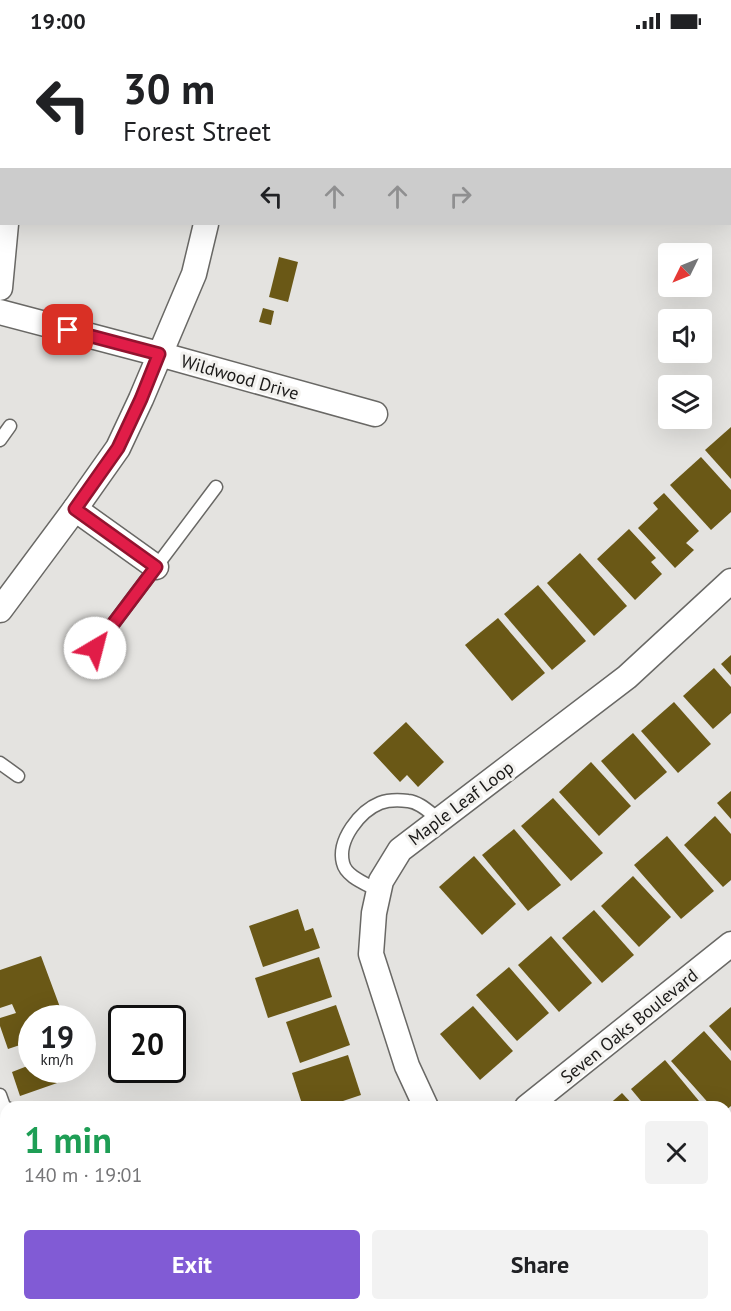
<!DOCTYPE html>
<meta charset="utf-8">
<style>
:root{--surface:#fff;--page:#f2f2f2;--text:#202124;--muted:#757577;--accent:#815bd5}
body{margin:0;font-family:"PT Sans",sans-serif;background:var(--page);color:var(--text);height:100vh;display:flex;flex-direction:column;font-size:22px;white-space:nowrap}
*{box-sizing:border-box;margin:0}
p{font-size:20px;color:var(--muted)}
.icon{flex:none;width:33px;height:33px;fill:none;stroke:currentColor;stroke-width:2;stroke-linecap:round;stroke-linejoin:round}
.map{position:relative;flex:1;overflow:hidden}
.side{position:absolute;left:0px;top:1059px;width:732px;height:210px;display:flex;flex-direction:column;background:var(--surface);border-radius:18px 18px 0 0;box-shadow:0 6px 24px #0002}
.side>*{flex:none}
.top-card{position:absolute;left:0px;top:0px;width:732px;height:183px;box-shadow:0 6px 24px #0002;background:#fff;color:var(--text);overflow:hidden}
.needle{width:39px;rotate:227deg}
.buttons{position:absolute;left:658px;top:201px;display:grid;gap:12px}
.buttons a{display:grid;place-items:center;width:54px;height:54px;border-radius:6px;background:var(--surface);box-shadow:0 6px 24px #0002;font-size:30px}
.speed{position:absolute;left:18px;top:963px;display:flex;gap:12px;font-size:30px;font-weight:700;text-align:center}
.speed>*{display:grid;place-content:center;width:78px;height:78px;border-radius:50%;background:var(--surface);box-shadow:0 6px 24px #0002;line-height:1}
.speed small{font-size:15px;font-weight:400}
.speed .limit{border:3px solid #111;border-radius:9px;background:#fff;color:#111}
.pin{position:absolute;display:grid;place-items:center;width:51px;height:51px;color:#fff;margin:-26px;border-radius:12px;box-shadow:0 3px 9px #0006}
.me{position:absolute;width:66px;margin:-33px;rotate:37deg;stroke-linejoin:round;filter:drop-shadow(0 0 4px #0008)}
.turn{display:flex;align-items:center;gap:21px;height:126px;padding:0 24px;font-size:27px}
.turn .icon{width:78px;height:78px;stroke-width:2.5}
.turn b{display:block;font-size:42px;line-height:51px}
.lanes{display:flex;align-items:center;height:57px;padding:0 24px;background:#0003;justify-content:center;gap:30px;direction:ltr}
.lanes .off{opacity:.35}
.round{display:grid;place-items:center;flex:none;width:63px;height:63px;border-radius:6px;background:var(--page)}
.headline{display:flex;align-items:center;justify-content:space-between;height:102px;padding:0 24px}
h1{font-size:36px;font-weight:700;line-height:45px;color:#1e9e55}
.cta{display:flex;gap:12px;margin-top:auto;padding:12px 24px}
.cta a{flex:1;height:69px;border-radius:6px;background:var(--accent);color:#fff;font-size:24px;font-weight:700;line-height:69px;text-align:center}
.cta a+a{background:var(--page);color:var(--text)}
.status{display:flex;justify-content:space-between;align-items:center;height:42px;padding:0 30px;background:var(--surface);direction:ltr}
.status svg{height:16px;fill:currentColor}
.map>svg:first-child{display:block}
.built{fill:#d9d6cc}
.building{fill:#6a5816}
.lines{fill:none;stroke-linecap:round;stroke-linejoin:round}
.lane-casing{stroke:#696865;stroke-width:15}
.street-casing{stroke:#696865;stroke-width:27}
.lane{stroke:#fff;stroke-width:12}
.street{stroke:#fff;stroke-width:24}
.route-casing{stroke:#92132f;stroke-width:15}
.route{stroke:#e11d48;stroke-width:10}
.labels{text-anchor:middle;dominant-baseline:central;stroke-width:6;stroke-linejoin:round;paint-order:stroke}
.street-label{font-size:18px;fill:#1a1918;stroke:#f2f1ee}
</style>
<div class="status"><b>19:00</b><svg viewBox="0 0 49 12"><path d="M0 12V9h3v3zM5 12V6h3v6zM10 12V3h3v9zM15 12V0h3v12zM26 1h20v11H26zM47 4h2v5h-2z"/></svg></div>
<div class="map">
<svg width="731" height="1269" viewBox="0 0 731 1269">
<rect width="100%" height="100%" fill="#e4e3e0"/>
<path class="built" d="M731,1092V1269H514L521,1263H726V1096Z"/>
<g class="building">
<path d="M279,215L298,220L288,260L269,255Z"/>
<path d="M263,266L274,269L271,283L259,280Z"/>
<path d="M731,385V437L705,408Z"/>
<path d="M701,415L731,448V470L711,488L670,443Z"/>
<path d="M664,451L699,489L686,501L694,508L675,526L638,486L658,467L653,461Z"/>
<path d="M629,487L656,516L651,520L662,532L635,558L597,517Z"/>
<path d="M580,511L627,564L594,594L547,541Z"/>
<path d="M538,543L586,599L552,628L504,572Z"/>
<path d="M498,576L545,631L512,659L465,603Z"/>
<path d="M731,613V633L721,622Z"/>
<path d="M714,626L731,645V671L713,687L683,654Z"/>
<path d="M674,660L711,702L678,731L641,689Z"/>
<path d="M406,680L444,720L418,745L407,733L400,740L373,711Z"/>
<path d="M633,691L667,730L635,758L601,719Z"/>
<path d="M591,720L631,764L599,794L559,750Z"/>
<path d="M731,749V777L717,761Z"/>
<path d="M553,756L603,811L571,839L521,784Z"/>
<path d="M715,774L731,792V838L723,845L684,803Z"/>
<path d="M514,787L561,843L528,869L482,813Z"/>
<path d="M667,794L714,849L681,877L634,823Z"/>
<path d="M474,814L516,862L482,893L439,845Z"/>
<path d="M633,834L671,875L639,905L601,864Z"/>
<path d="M298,867L305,889L313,886L320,906L263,925L249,884Z"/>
<path d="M594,868L634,913L602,941L562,896Z"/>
<path d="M551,894L592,941L559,970L518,923Z"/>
<path d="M41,914L64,976H32V999L8,1007L0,984V976L16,971L12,962L0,966V928Z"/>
<path d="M319,915L332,955L268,976L255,936Z"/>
<path d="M509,925L549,971L517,999L476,953Z"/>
<path d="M336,963L350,1003L300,1021L286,980Z"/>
<path d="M473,964L513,1009L480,1038L440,992Z"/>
<path d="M731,965V1009L709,984Z"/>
<path d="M704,989L731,1019V1064L726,1068V1065H712L671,1019Z"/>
<path d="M32,1007V1028H78L80,1033L20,1054L12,1030L30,1023L25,1009Z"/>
<path d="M348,1013L361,1053L325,1065H303L292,1031Z"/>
<path d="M665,1018L704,1065H646L631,1047Z"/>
<path d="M622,1051L635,1065H606Z"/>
<path d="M6,1144V1181L0,1183V1146Z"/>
<path d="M6,1190V1229L0,1232V1193Z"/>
<path d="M337,1263H383L385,1269H339Z"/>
<path d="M412,1263H471L464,1269H417Z"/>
</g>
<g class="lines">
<g class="lane-casing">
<g id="lane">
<path d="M0,143H2"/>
<path d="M0,398L10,384"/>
<path d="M95,606L216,445"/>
<path d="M0,721L18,734"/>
<path d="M379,849C367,842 346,835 343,821C337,798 360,769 380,761C388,758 400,758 408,759C420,760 430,771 440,778"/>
<path d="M0,1053L6,1070"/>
</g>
</g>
<g class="street-casing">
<g id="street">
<path d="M177,0L178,2"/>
<path d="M0,246L6,182"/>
<path d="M0,270L159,312L375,372"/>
<path d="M75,467L156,525"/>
<path d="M0,568L75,467L118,406L141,357L194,232L206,182"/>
<path d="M426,1065L407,1024L371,912L374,871L381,839L400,808L627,635L731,539"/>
<path d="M527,1065L731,902"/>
<path d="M0,1074L6,1072"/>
<path d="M110,1269L130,1263"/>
</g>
</g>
<use href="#lane" class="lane"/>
<use href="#street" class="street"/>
</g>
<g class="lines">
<g class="route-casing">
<path id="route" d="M68,288L159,312L141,357L118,406L75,467L156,525L95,606"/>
</g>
<use href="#route" class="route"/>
</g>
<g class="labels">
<g class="street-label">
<text transform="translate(240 335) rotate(16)">Wildwood Drive</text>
<text transform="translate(461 761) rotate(-37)">Maple Leaf Loop</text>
<text transform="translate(629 984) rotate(-39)">Seven Oaks Boulevard</text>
</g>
</g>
</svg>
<div class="buttons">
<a><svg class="needle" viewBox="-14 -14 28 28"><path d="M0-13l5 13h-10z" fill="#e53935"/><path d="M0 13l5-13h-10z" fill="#757577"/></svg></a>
<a><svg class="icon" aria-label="sound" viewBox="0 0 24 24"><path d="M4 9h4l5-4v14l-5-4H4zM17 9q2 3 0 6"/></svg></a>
<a><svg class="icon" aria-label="layers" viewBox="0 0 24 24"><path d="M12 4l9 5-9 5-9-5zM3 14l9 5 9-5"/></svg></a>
</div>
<div class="speed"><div>19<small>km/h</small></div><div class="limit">20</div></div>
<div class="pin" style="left:68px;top:288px;background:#d93025"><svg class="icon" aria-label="arrive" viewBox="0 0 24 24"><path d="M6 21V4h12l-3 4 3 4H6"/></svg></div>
<svg class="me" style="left:95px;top:606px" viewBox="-20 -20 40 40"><circle r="19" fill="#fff"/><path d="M0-13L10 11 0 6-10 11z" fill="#e11d48"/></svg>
<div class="top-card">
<div class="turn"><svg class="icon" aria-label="left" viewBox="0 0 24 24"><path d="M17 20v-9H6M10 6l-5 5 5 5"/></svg><div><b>30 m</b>Forest Street</div></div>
<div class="lanes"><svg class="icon" aria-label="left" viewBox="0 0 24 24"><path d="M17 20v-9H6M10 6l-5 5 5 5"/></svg><svg class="icon off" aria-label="ahead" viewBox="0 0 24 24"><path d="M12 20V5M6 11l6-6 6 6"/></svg><svg class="icon off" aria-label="ahead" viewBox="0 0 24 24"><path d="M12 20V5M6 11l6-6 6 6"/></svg><svg class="icon off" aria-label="right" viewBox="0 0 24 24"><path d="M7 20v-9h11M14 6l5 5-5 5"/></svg></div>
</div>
<section class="side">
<div class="headline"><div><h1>1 min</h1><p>140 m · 19:01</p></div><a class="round"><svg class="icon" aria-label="close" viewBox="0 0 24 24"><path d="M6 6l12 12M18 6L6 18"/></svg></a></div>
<div class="cta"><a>Exit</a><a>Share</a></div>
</section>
</div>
